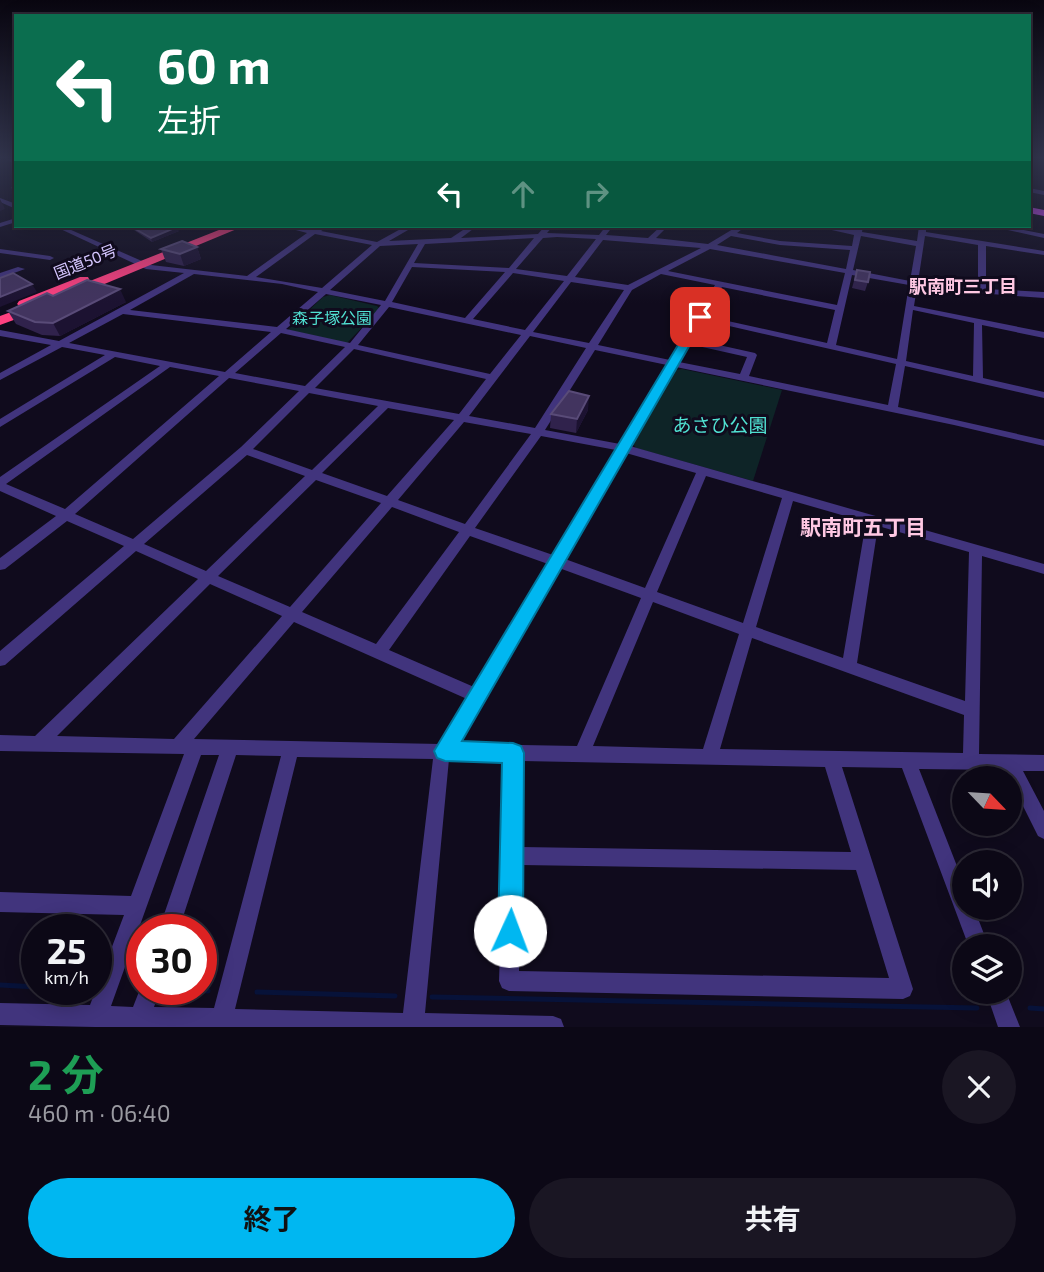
<!DOCTYPE html>
<html lang="ja">
<meta charset="utf-8">
<style>
:root{--surface:#0c0816;--page:#1a1623;--text:#f1f3f6;--muted:#9a9aa1;--line:#2c2935;--accent:#00b7f1}
body{margin:0;font-family:"Exo 2","Noto Sans JP",sans-serif;background:var(--page);color:var(--text);height:100vh;display:flex;flex-direction:column;font-size:26px;white-space:nowrap}
*{box-sizing:border-box;margin:0}
p{font-size:23px;color:var(--muted)}
.icon{flex:none;width:38px;height:38px;fill:none;stroke:currentColor;stroke-width:2;stroke-linecap:round;stroke-linejoin:round}
.map{position:relative;height:1027px;overflow:hidden}
.drawer{display:flex;flex-direction:column;background:var(--surface);flex:1}
.drawer>*{flex:none}
.top-card{position:absolute;left:14px;top:14px;width:1017px;height:214px;border-radius:0px;box-shadow:0 4px 18px #0003,0 0 0 2px var(--line);background:#0b6e4f;color:#fff;overflow:hidden}
.needle{width:46px;rotate:115deg}
.fabs{position:absolute;left:952px;top:766px;display:grid;gap:14px}
.fabs a{display:grid;place-items:center;width:70px;height:70px;border-radius:50%;background:var(--surface);box-shadow:0 4px 18px #0003,0 0 0 2px var(--line);font-size:35px}
.speed{position:absolute;left:21px;top:914px;display:flex;gap:14px;font-size:35px;font-weight:700;text-align:center}
.speed>*{display:grid;place-content:center;width:91px;height:91px;border-radius:50%;background:var(--surface);box-shadow:0 4px 18px #0003,0 0 0 2px var(--line);line-height:1}
.speed small{font-size:18px;font-weight:400}
.speed .limit{border:10px solid #d22;background:#fff;color:#111}
.pin{position:absolute;display:grid;place-items:center;width:60px;height:60px;color:#fff;margin:-30px;border-radius:14px;box-shadow:0 4px 10px #0006}
.me{position:absolute;width:77px;margin:-38px;rotate:2deg;stroke-linejoin:round;filter:drop-shadow(0 0 5px #0008)}
.turn{display:flex;align-items:center;gap:24px;height:147px;padding:0 28px;font-size:32px}
.turn .icon{width:91px;height:91px;stroke-width:2.5}
.turn b{display:block;font-size:49px;line-height:60px}
.lanes{display:flex;align-items:center;height:66px;padding:0 28px;background:#0003;justify-content:center;gap:35px;direction:ltr}
.lanes .off{opacity:.35}
.round{display:grid;place-items:center;flex:none;width:74px;height:74px;border-radius:37px;background:var(--page)}
.headline{display:flex;align-items:center;justify-content:space-between;height:119px;padding:0 28px}
h1{font-size:42px;font-weight:700;line-height:52px;color:#1e9e55}
.button{display:flex;gap:14px;margin-top:auto;padding:14px 28px}
.button a{flex:1;height:80px;border-radius:42px;background:var(--accent);color:#111;font-size:28px;font-weight:700;line-height:80px;text-align:center}
.button a+a{background:var(--page);color:var(--text)}
.map>svg:first-child{display:block}
.green{fill:#0e2427}
.lines{fill:none;stroke-linecap:round;stroke-linejoin:round}
.stream{stroke:#071239;stroke-width:5}
.minor{fill:#41347d;fill-rule:evenodd}
.major{fill:#d64dff;fill-rule:evenodd}
.highway{fill:#ff4181;fill-rule:evenodd}
.wall{fill:#30224c}
.shaded-wall{fill:#1c1231}
.building{fill:#42345f;stroke:#594b78;stroke-width:2}
.route{fill:#00b7f1;stroke:#00779d;stroke-width:2}
.labels{text-anchor:middle;dominant-baseline:central;stroke-width:6;stroke-linejoin:round;paint-order:stroke}
.far-street-label{font-size:16px;fill:#d5c6ff;stroke:#100b1d}
.far-park-label{font-size:16px;fill:#50e1d2;stroke:#100b1d}
.far-neighbourhood-label{font-size:18px;font-weight:bold;fill:#ffc8e3;stroke:#100b1d}
.park-label{font-size:19px;fill:#50e1d2;stroke:#100b1d}
.neighbourhood-label{font-size:21px;font-weight:bold;fill:#ffc8e3;stroke:#100b1d}
</style>
<div class="map">
<svg width="1044" height="1027" viewBox="0 0 1044 1027">
<rect width="100%" height="100%" fill="#100b1d"/>
<g class="green">
<path d="M330,295L377,306L380,309L347,343L288,330L323,297Z"/>
<path d="M682,369L782,390L753,481L636,448L632,443L675,370Z"/>
</g>
<g class="lines">
<g class="stream">
<path d="M0,985L37,987"/>
<path d="M167,989L208,991"/>
<path d="M257,992L395,996"/>
<path d="M432,997L977,1008"/>
<path d="M1030,1008L1044,1009"/>
</g>
<g class="minor">
<path d="M6,159L16,160V164L7,160Z"/>
<path d="M1029,188L1044,191V195L1029,192Z"/>
<path d="M0,198L16,204V209L0,202Z"/>
<path d="M16,218V222L0,227V223Z"/>
<path d="M54,226H62L151,265L247,276L307,233L281,226L313,229L321,226H329L321,231L377,242L406,226H415L389,241L451,238L469,226H477L461,238L538,234L545,226H553L547,233L599,235L606,226H613L606,235L648,238L661,226H668L656,238L708,244L738,226H746L737,233L780,241L852,246L854,235L814,226H829L855,230L857,226H863L862,232L917,241L919,226H926V232L1044,251V255L986,246V289L1044,292V298L936,290L917,287L914,306L1044,332V338L982,325L983,378L1044,392V398L905,366L898,407L1044,440V446L954,425L676,367L630,446L1044,564V574L982,556L979,754L1044,755V771H1023L1044,811V839L1038,836L1005,770L919,769L964,884V908H974L989,947H969L902,768L842,767L913,989L910,996L903,999L509,991L502,988L499,981L506,761L449,759L425,1013L553,1016L561,1019L564,1027H95L0,1025V1003L90,1005L124,915L0,912V892L131,896L184,754L0,751V735L35,736L198,579L136,551L5,665L0,666V651L124,546L67,521L5,569L0,570V558L56,516L0,491V477L160,366L115,357L0,427V419L105,355L62,347L0,380V373L51,345L0,336V330L59,341L184,273L146,269ZM315,234L372,245L322,288L256,277ZM731,236L780,245L850,250L846,269L717,245ZM861,236L916,246L910,281L853,270ZM925,236L978,245V288L936,286L918,282ZM557,237L596,239L567,276L516,269L543,238ZM534,238L509,268L414,263L425,244ZM603,240L701,248L628,285L575,277ZM418,244L385,301L330,290L380,246ZM710,249L845,273L837,305L668,271ZM412,267L505,272L465,318L392,302ZM513,273L564,281L525,330L473,319ZM194,274L282,284L318,292L277,327L130,310ZM661,274L715,285L670,360L598,345L632,290ZM852,275L909,285L897,359L836,345ZM571,282L624,290L589,343L533,332ZM722,287L835,310L827,343L705,316ZM326,294L381,305L350,343L286,329ZM389,307L521,335L490,374L358,345ZM913,310L974,323L973,376L906,361ZM123,314L271,332L225,372L69,343ZM703,320L896,364L888,405L749,376L757,355L755,353L692,339ZM281,333L345,347L305,386L235,373ZM530,336L586,348L535,428L469,416ZM689,344L747,357L740,374L679,362ZM354,349L486,379L459,414L315,388ZM595,350L667,365L620,444L545,430ZM170,367L219,376L65,509L6,484ZM229,378L299,391L241,447L133,539L75,514ZM309,393L378,406L312,470L253,449ZM388,408L454,420L387,496L322,473ZM464,422L531,434L465,524L398,500ZM541,436L616,450L553,555L475,528ZM626,453L696,473L645,588L565,559ZM247,455L305,476L206,571L144,544ZM706,476L782,498L743,623L657,592ZM316,480L381,503L290,607L218,576ZM793,501L866,522L843,658L756,627ZM392,507L459,532L376,644L302,612ZM878,526L969,552L965,701L857,663ZM470,536L548,564L474,687L389,650ZM559,568L641,598L577,746L458,744ZM210,584L282,616L174,739L57,736ZM653,602L739,634L703,749L593,746ZM294,622L467,699L440,744L194,739ZM752,638L964,715L963,753L720,749ZM201,755H219L159,929H179L236,755L281,756L214,1008L154,1007L160,989H142V984L133,1007L111,1006ZM297,757L433,759L403,1013L235,1009ZM522,761L825,767L851,852L521,847ZM521,865L856,870L889,978L519,971Z"/>
<path d="M990,226H1003L1044,234V238Z"/>
<path d="M0,249L50,256L54,258L50,260L0,253Z"/>
<path d="M18,267L25,269L0,278V273Z"/>
<path d="M986,992H1006L1020,1027H998Z"/>
</g>
<path class="major" d="M1029,207L1044,210V216L1029,213Z"/>
<path class="highway" d="M229,226H244L78,295H68L67,291L37,303L43,307L41,310L0,325V316L22,308L17,304L19,301L80,277H88L90,281Z"/>
</g>
<g class="wall">
<path d="M16,186V197L11,187Z"/>
<path d="M132,227L179,231L152,242L134,230Z"/>
<path d="M197,247L201,259L184,266L166,262L161,249Z"/>
<path d="M857,270L868,282L865,291L852,288Z"/>
<path d="M53,296L126,302L60,336L42,335L16,324L8,311Z"/>
<path d="M588,410L576,433L550,428L551,414Z"/>
</g>
<g class="shaded-wall">
<path d="M0,199L5,209L0,211Z"/>
<path d="M177,227L179,231L152,242L151,238Z"/>
<path d="M197,247L201,259L184,266L180,254Z"/>
<path d="M32,284L37,292L0,307V297Z"/>
<path d="M120,289L126,302L60,336L53,323Z"/>
<path d="M589,396L588,410L576,433L577,419Z"/>
</g>
<g class="building">
<path d="M135,226H173L177,227L151,238L132,227Z"/>
<path d="M182,241L197,247L180,254L161,249Z"/>
<path d="M857,270L870,272L868,282L855,280Z"/>
<path d="M13,273L32,284L0,297V278Z"/>
<path d="M87,280L120,289L53,323L35,322L8,311L47,293L53,296Z"/>
<path d="M569,391L589,396L577,419L551,414Z"/>
</g>
<linearGradient id="sky" x2="0" y2="1"><stop stop-color="#090610"/><stop offset="0.52" stop-color="#31344c"/><stop offset="1" stop-color="#31344c" stop-opacity="0"/></linearGradient>
<rect width="1044" height="303" fill="url(#sky)"/>
<path class="route" d="M696,315L706,317L462,741L513,743L521,746L524,753L523,931L520,940L510,944L501,940L498,931L502,763L445,761L437,758L434,751Z"/>
<g class="labels">
<g class="far-street-label">
<text transform="translate(85 261) rotate(-22)">国道50号</text>
</g>
<g class="far-park-label">
<text x="332" y="317">森子塚公園</text>
</g>
<g class="far-neighbourhood-label">
<text x="963" y="286">駅南町三丁目</text>
</g>
<g class="park-label">
<text x="720" y="424">あさひ公園</text>
</g>
<g class="neighbourhood-label">
<text x="863" y="526">駅南町五丁目</text>
</g>
</g>
</svg>
<div class="fabs">
<a><svg class="needle" viewBox="-14 -14 28 28"><path d="M0-13l5 13h-10z" fill="#e53935"/><path d="M0 13l5-13h-10z" fill="#9a9aa1"/></svg></a>
<a><svg class="icon" aria-label="sound" viewBox="0 0 24 24"><path d="M4 9h4l5-4v14l-5-4H4zM17 9q2 3 0 6"/></svg></a>
<a><svg class="icon" aria-label="layers" viewBox="0 0 24 24"><path d="M12 4l9 5-9 5-9-5zM3 14l9 5 9-5"/></svg></a>
</div>
<div class="speed"><div>25<small>km/h</small></div><div class="limit">30</div></div>
<div class="pin" style="left:700px;top:317px;background:#d93025"><svg class="icon" aria-label="arrive" viewBox="0 0 24 24"><path d="M6 21V4h12l-3 4 3 4H6"/></svg></div>
<svg class="me" style="left:510px;top:931px" viewBox="-20 -20 40 40"><circle r="19" fill="#fff"/><path d="M0-13L10 11 0 6-10 11z" fill="#00b7f1"/></svg>
<div class="top-card">
<div class="turn"><svg class="icon" aria-label="left" viewBox="0 0 24 24"><path d="M17 20v-9H6M10 6l-5 5 5 5"/></svg><div><b>60 m</b>左折</div></div>
<div class="lanes"><svg class="icon" aria-label="left" viewBox="0 0 24 24"><path d="M17 20v-9H6M10 6l-5 5 5 5"/></svg><svg class="icon off" aria-label="ahead" viewBox="0 0 24 24"><path d="M12 20V5M6 11l6-6 6 6"/></svg><svg class="icon off" aria-label="right" viewBox="0 0 24 24"><path d="M7 20v-9h11M14 6l5 5-5 5"/></svg></div>
</div>
</div>
<section class="drawer">
<div class="headline"><div><h1>2 分</h1><p>460 m · 06:40</p></div><a class="round"><svg class="icon" aria-label="close" viewBox="0 0 24 24"><path d="M6 6l12 12M18 6L6 18"/></svg></a></div>
<div class="button"><a>終了</a><a>共有</a></div>
</section>
